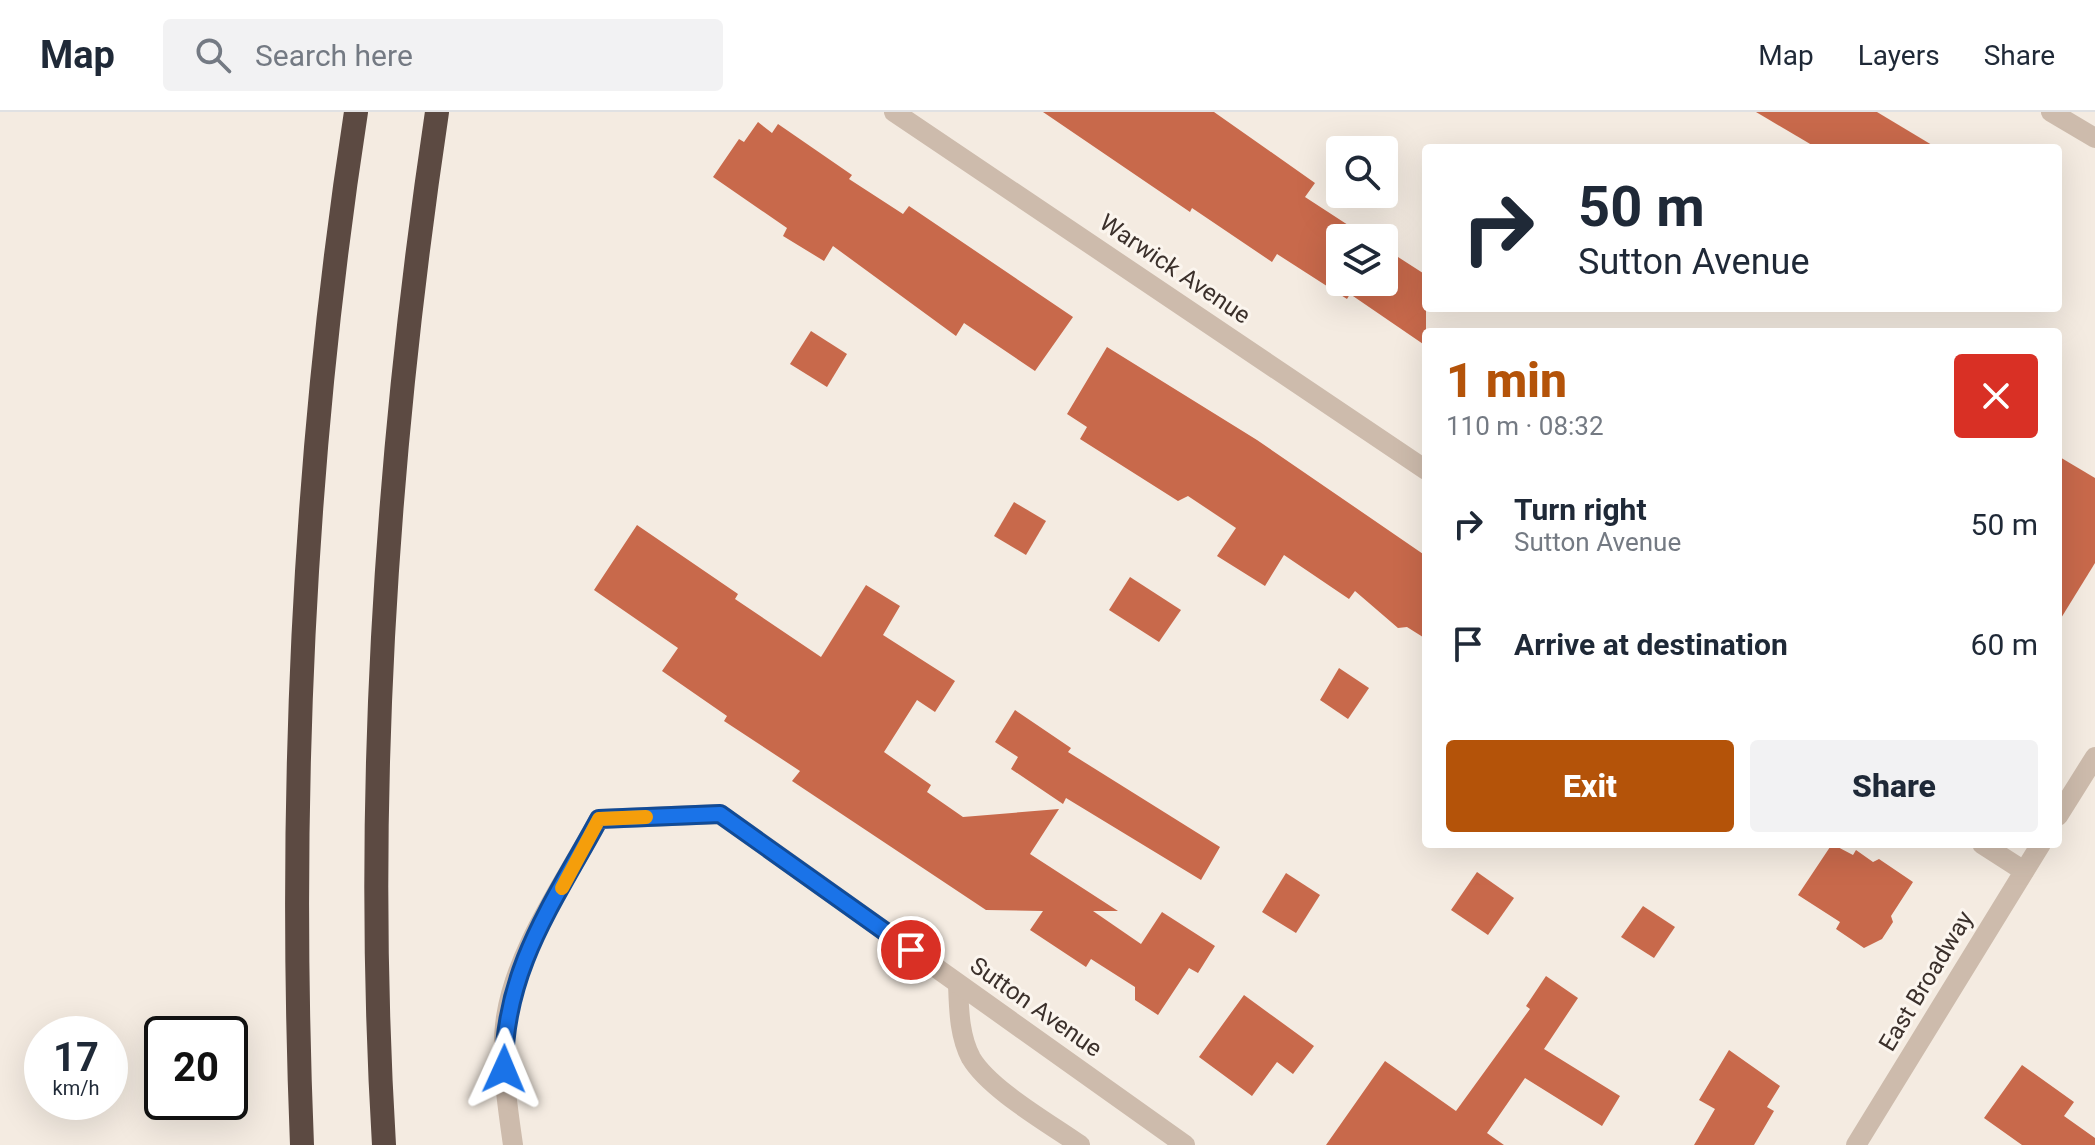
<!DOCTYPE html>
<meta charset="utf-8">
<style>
:root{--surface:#fff;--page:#f2f2f3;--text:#1f2937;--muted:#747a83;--line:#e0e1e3;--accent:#b45309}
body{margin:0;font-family:Roboto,sans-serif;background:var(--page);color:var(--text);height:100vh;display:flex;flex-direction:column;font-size:30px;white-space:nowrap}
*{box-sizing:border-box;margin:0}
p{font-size:26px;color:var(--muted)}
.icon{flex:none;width:44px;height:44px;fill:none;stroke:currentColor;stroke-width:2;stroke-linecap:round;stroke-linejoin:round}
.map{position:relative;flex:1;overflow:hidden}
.drawer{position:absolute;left:1422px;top:216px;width:640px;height:520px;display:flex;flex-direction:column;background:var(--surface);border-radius:8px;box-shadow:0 8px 32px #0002}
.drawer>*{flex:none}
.banner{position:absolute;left:1422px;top:32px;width:640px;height:168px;border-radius:8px;box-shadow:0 8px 32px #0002;background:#fff;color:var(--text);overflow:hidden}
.tools{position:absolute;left:1326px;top:24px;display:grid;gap:16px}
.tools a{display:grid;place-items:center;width:72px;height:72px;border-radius:8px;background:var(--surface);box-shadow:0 8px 32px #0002;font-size:40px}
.speed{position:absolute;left:24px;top:904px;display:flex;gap:16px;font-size:40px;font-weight:700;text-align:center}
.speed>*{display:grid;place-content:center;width:104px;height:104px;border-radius:50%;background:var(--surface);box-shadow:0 8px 32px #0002;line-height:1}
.speed small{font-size:20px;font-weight:400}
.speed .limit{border:4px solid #111;border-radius:12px;background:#fff;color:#111}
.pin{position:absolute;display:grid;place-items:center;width:68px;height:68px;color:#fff;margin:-34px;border:4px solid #fff;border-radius:50%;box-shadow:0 2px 8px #0007}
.me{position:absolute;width:88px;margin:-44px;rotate:1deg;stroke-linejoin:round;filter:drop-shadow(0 0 6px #0008)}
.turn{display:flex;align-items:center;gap:28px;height:168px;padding:0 24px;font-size:36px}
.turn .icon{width:104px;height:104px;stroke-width:2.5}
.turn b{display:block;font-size:56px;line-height:68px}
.round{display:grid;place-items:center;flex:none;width:84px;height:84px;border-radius:8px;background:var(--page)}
.head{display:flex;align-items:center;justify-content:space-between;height:136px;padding:0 24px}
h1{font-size:48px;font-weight:800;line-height:60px;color:var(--accent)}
.cta{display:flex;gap:16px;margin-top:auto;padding:16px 24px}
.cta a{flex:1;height:92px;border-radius:8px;background:var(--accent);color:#fff;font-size:32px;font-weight:800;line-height:92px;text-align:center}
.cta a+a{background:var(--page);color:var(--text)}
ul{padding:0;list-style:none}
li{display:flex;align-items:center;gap:24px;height:120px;padding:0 24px}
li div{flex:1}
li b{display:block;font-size:30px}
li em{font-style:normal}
header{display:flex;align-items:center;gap:48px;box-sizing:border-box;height:112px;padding:0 40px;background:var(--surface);border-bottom:2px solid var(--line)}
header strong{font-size:38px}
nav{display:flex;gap:44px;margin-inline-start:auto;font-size:28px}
.search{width:560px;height:72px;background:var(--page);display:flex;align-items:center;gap:20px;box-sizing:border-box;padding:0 28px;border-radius:8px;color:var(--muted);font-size:30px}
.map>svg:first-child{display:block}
.building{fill:#c8694b}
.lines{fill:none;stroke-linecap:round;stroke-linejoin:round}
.minor{stroke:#cdbbac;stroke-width:20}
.highway{stroke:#5c4a42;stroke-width:24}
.route-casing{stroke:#114b97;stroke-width:20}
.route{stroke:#1a73e8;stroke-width:14}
.slow{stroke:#f59e0b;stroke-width:14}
.labels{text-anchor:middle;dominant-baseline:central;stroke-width:6;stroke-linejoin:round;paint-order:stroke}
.street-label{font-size:24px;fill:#3b302b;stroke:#fbf5ee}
</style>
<header>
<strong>Map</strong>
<div class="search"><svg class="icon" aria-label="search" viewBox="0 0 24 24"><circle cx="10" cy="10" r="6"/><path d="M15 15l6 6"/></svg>Search here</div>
<nav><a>Map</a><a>Layers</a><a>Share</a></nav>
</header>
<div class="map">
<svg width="2095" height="1033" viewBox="0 0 2095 1033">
<rect width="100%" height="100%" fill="#f4ebe1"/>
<g class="building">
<path d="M1043,0H1214L1315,71L1305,85L1368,126H1340V170H1384V136L1426,163V234L1350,182L1347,187L1277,142L1272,150L1192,96L1190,100Z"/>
<path d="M1756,0H1877L1937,36H1817Z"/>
<path d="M758,10L772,21L778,12L852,63L849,67L903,102L909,94L1073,205L1035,259L964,211L956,224L833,134L824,149L783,124L787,116L713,65L739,27L744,30Z"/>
<path d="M811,219L847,242L827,275L790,252Z"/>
<path d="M1107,235L1257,328L1426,444V527L1407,515L1398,516L1355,479L1349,487L1284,443L1265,474L1217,444L1236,416L1188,384L1178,389L1080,327L1087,315L1067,302Z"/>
<path d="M2058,344L2095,366V451L2058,511Z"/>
<path d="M1014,390L1046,409L1026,443L994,424Z"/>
<path d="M637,413L738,482L735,487L821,545L866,473L900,494L883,523L955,569L935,600L917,588L884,640L931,673L927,680L963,705L1059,697L1030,742L1118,799H1093L1141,832L1162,800L1215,834L1198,861L1189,856L1158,903L1135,888V875L1091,847L1086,855L1030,818L1043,799L986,798L792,669L800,659L724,609L727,604L662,559L678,536L594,478Z"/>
<path d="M1130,465L1181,498L1159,530L1109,498Z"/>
<path d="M1339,556L1369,576L1348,607L1320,588Z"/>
<path d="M1015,598L1071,636L1068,640L1220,735L1201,768L1066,686L1063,692L1011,657L1018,645L995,630Z"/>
<path d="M1832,732L1853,743L1856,738L1873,750L1879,747L1913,770L1891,804L1893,810L1882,827L1864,836L1836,817L1840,810L1798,783Z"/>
<path d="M1477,760L1514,786L1488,823L1451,798Z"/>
<path d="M1286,761L1320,783L1296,821L1262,800Z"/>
<path d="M1643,794L1675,815L1654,846L1621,825Z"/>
<path d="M1546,864L1578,886L1544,937L1620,984L1602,1014L1525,966L1487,1021L1504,1033H1326L1385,949L1456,999L1530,897L1526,894Z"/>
<path d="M1244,883L1314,934L1293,962L1277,950L1252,984L1199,945Z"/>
<path d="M1729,938L1780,974L1767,995L1774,999L1754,1033H1694L1715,997L1699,988Z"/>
<path d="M2022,953L2074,990L2064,1004L2095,1026V1033H2022L1984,1006Z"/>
</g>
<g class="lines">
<g class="minor">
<path d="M894,0L1426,358"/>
<path d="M2051,0L2095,26"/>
<path d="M2058,704L2095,645"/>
<path d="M1982,732L2024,759"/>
<path d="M958,872C959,897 959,923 971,946C990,978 1049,1011 1080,1033"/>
<path d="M513,1033C507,991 500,947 506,905C517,835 566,769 599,707L720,702L1185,1033"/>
<path d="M1856,1033L2041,732"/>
</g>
<g class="highway">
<path d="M302,1033C288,687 303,342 356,0"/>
<path d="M384,1033C363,688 386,341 437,0"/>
</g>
</g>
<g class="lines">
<g class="route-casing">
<path id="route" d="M504,957C504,857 553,792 599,707L720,702L911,838"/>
</g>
<use href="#route" class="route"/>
<path class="slow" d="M562,776L599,707L646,705"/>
</g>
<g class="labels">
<g class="street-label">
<text transform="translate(1175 157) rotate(34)">Warwick Avenue</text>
<text transform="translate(1926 869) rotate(-59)">East Broadway</text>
<text transform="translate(1036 895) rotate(35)">Sutton Avenue</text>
</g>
</g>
</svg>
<div class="tools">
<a><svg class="icon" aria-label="search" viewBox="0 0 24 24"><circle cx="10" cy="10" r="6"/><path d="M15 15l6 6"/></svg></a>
<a><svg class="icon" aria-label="layers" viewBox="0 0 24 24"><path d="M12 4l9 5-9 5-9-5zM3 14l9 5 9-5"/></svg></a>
</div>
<div class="speed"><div>17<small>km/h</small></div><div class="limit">20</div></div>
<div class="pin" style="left:911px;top:838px;background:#d93025"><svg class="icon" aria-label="arrive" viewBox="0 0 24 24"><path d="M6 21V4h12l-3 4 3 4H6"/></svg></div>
<svg class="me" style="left:504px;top:957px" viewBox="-20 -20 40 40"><path d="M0-17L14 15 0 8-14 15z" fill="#1a73e8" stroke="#fff" stroke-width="4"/></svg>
<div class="banner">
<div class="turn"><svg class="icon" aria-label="right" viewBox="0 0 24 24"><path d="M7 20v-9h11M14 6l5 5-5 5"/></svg><div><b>50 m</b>Sutton Avenue</div></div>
</div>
<section class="drawer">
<div class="head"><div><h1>1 min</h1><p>110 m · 08:32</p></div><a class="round" style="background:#d93025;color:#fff"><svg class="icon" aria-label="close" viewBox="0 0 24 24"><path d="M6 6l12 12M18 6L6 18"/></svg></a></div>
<ul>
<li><svg class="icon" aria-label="right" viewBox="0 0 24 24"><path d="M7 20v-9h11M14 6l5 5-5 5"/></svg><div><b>Turn right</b><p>Sutton Avenue</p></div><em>50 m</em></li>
<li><svg class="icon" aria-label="arrive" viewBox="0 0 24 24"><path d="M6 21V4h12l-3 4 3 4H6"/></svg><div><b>Arrive at destination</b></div><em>60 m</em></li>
</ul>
<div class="cta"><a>Exit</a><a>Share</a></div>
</section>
</div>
